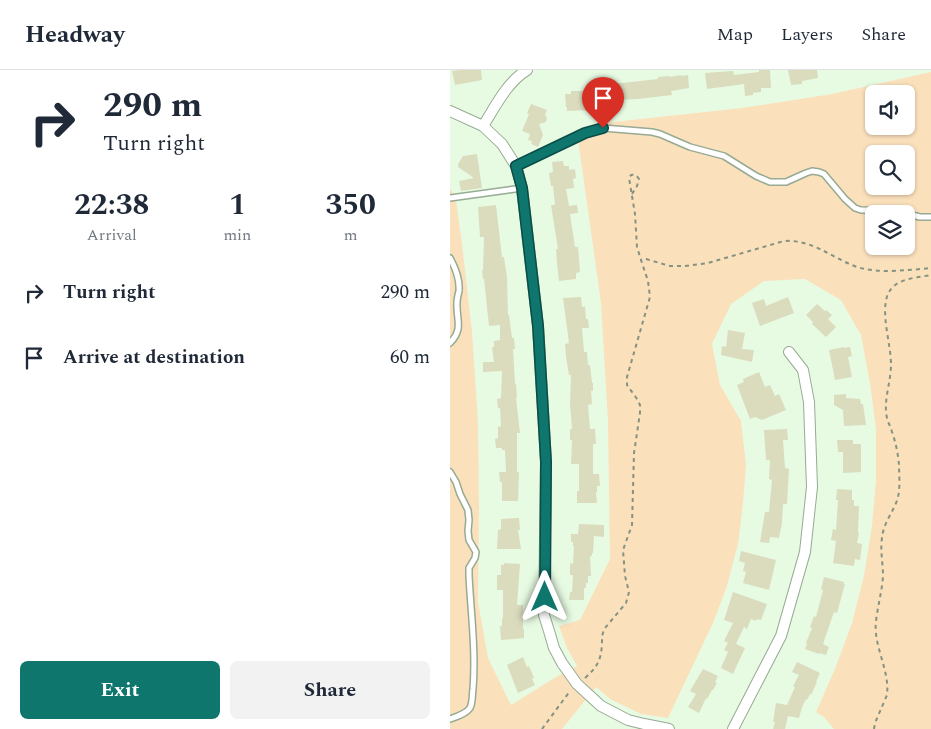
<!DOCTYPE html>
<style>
:root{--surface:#fff;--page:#f2f2f3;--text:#1f2937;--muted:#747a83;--line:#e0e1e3;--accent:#0f766e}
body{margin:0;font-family:Spectral,serif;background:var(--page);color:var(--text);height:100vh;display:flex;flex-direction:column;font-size:19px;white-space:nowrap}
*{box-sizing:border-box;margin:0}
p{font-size:16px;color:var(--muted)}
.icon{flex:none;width:28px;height:28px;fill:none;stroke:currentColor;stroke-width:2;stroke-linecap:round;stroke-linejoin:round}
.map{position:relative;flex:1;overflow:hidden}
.side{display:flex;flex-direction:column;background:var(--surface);width:450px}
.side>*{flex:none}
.top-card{background:#fff;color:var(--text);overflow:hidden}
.fabs{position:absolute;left:415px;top:15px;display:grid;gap:10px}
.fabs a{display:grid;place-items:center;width:50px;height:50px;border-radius:8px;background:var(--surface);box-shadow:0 1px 4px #0004;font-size:25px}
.pin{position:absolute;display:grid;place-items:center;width:42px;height:42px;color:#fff;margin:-51px -21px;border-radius:50% 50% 50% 0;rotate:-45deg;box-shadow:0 0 5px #0007}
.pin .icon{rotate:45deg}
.me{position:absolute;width:55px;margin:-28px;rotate:0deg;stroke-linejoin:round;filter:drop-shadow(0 0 4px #0008)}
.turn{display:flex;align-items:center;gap:18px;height:105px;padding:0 20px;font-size:22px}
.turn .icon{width:65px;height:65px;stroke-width:2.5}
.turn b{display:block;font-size:35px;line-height:42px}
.eta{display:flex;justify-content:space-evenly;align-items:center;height:85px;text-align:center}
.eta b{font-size:30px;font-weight:700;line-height:35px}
.cta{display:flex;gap:10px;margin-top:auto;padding:10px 20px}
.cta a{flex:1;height:58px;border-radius:8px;background:var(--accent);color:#fff;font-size:20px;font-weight:700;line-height:58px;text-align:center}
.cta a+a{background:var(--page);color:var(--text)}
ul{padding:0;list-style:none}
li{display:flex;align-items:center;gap:15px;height:65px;padding:0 20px}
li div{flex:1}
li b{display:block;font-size:19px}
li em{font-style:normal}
header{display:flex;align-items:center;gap:30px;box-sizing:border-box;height:70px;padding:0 25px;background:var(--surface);border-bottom:1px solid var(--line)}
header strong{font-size:24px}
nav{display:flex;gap:28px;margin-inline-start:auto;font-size:18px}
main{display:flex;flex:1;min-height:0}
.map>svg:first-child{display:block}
.green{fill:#fbe0bc;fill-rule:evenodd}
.building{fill:#dbdbbe}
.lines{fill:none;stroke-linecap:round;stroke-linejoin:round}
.service-casing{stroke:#97aa93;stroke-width:8}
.minor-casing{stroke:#97aa93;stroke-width:12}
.path{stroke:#859281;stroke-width:2;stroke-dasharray:4 4;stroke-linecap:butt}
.service{stroke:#fff;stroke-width:5}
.minor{stroke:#fff;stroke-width:10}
.route-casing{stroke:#0a4d48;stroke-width:12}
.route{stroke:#0f766e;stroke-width:9}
</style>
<header>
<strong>Headway</strong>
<nav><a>Map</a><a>Layers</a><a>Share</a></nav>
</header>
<main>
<section class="side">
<div class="top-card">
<div class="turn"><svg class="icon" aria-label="right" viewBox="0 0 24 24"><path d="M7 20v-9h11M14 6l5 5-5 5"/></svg><div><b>290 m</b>Turn right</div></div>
</div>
<div class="eta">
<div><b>22:38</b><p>Arrival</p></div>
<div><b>1</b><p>min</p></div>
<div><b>350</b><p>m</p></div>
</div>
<ul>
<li><svg class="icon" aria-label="right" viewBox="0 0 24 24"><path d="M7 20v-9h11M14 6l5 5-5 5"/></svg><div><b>Turn right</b></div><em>290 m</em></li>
<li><svg class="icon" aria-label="arrive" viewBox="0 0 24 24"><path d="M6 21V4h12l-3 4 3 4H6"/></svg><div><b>Arrive at destination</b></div><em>60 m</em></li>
</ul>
<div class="cta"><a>Exit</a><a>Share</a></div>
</section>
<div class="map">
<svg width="481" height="659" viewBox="0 0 481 659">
<rect width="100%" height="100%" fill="#e7fbe3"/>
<path class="green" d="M481,2V659H384L374,647L366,642L385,599L402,553L414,506L422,456L426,410V359L420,313L411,265L391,230L355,209L314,211L281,234L262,274L270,315L291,351L296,395L293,433L288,474L276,519L263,553L218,648L191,644L160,629L146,617L112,659H0V119L5,125L59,116L58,123L6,130L12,174L22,262L28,353L29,439L28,532L38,588L61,635L106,607L127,596L117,578L109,556L130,550L160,489L158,352L151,233L128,69L76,93L75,87L127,61L145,54L292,38L382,24ZM424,24H456V56H424ZM424,84H456V116H424ZM424,144H456V176H424Z"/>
<g class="building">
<path d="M10,0H31L32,10L5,15L2,1Z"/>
<path d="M309,0H320L321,18H311V22L303,23V25L295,26L294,14L257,19L255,3L283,1L284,5L309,2Z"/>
<path d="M338,0H367L368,8L352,11V14L341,15Z"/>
<path d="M231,5L232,6L238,5L239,18L221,21L222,25L188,29L166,30L164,14L208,9V7L219,6L220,7Z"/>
<path d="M150,15L151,34L142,35V40L117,41V37H116L115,24H121V21H139L138,16Z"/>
<path d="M81,34L97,40L95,45L97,48L96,52L89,54L93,65L88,77L81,74L82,71L78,70L80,64L72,61L79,44L77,43Z"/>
<path d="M27,84L32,118L11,121L9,111L24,108L8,97V94L13,86Z"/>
<path d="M113,91L114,96H119V100L125,99L126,108L123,109L124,118L116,119L119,136L127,135L128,143L120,144L125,177H128L130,202L126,203V209L109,211L107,193L106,179H108L101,135H105L103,116H101L99,103L103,102L102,92Z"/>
<path d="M46,135L52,187H54L57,207L58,245H59L62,268H64L65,279H63L65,314H66L67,328H66L70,363H67V402H69L68,431H52V412H50L49,402H56L55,380H52V378H46L45,369L48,368V357L51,356L50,338H48L47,329L51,328L52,301L33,302V292H44L42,277H44V271L50,270V255L39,256L34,209H33L32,200H33L34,167H30L28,137Z"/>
<path d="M131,227L132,237L135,236L136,249H138L139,258H132L134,282H137L138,295H140L142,313H143V321H141L142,334L138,335L140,359H145L146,374H143V404H149L150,416H147V422H146L147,433H127V421H129V394H121L122,370H120V359H122L120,334L121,305H119L116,287L115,274L119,273L113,228Z"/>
<path d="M338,227L344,243L310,256L302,233L314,229L316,236Z"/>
<path d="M367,234L375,241L376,240L382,245L378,249L386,257L376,267L362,254L363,252L356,245Z"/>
<path d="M278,260L295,263L292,279L304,280L302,292L271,285L272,276L276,277Z"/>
<path d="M394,277V278L400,277L402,286L398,287L402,307L385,310L379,280Z"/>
<path d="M309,302L315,317L320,315L325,326L329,324L336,340L312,350L305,347L300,349L287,315L294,312L293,309Z"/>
<path d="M396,324V328L410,329L411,334H413L416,355L394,356L393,340L384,335V325Z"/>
<path d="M337,359L338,370H333L335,398L339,399L337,434H333L332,453L329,468L320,467L319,473L310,472L315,442H319L322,410L319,409L320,390H316L314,360Z"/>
<path d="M387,370H403V374H411V402L393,403V382H388Z"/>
<path d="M387,419L402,420V430H404V436H409L408,463H409L407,473L412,474L410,490L405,489L404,496L383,493L386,471L381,470L383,459L386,460L388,430H386Z"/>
<path d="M69,448L70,460H68L71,479H47L48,460L51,459V449Z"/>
<path d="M129,454L154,455V467L144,466L143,483H142V486H140L141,506H138V513H136V518H134V530H119L120,522H122L123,505H120V493L123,494L124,476H123V472H121V464H128Z"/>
<path d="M291,481L326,490L319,520L293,513L296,502L293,501L295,493L289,491Z"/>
<path d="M54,493L70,494L67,535H73V559H74V568L51,570L50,556H52V548H53V520H47V505H51V495H54Z"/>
<path d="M374,507L394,512V514H395L387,543L384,542L373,574L379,577L376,585L369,583V584L355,579L357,574L356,573L362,558L360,557L364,546L366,547L373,520L371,519Z"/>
<path d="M283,522L317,534L311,550L307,549L306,551L301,549L297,559L294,557L286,574L295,578L283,604L271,598L278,582L274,580L278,573L274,571L283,553L274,550Z"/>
<path d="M73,587L77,597L79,596L82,603L84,608L82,609L85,615L68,623L57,595Z"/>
<path d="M347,592L370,603L366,612H367L361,625L360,624L357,630L356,629L352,637L349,648L338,646L335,659H323L325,652H323L326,633L337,635L345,617L343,616L349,605L342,602Z"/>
<path d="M253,599L268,606L265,612L267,613L263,620H262L257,629L256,628L249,643L238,637L246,624L240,621Z"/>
</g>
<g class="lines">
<g class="service-casing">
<g id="service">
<path d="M66,96L135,63L153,58L202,62L210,64L240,77L274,86L306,106L320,112H336L356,103L362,101L369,102L374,104L395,129L405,138L411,140L446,141L470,147H481"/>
<path d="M0,128L72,118"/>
<path d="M0,188C6,199 10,209 9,221C8,225 7,229 7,233C6,249 14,259 0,273"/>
<path d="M0,402L6,412L10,424L18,440L19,450L18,461L19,470L26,482L25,488L19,498V506C21,544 26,581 23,619C22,624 23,632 20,638C16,644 6,647 0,649"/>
</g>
</g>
<g class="minor-casing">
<g id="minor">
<path d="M0,41L33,56L52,74L66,96L72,118L88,256L96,392L94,545L99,561L104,578L112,593L127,614L151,636L178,650L194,654L219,659"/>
<path d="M33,56C45,37 57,12 77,0"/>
<path d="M283,659L331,566L355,482L362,417L359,332L353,300L339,282"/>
</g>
</g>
<g class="path">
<path d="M182,124L187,116L189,109C187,106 185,104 181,105L179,108L185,144L187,177L191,190"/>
<path d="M135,608C147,597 151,591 152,574C152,568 152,563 155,558L176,533L179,522L175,506L173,480L182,455L184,383L190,343V335L187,329L177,315V307L200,227L198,211L191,190L196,189L220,196H235L258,193L334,171C362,169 382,188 407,197C429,204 458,200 481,198"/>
<path d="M92,659L120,621"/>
<path d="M424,659L425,653L437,625C440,600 423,576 426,551C428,535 432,521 433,506C433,493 430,480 432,468C433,455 441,445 446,433C451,422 449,407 449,395C448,384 446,373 442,362C441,357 438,353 437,348C433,331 441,312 441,295C441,273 430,243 438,224C445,208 466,208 481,205"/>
</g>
<use href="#service" class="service"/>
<use href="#minor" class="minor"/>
</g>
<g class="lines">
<g class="route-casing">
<path id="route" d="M95,527L96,392L88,256L72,118L66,96L135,63L153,58"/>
</g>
<use href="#route" class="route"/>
</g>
</svg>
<div class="fabs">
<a><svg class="icon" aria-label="sound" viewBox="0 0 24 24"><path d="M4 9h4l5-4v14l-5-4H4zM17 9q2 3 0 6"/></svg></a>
<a><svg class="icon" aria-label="search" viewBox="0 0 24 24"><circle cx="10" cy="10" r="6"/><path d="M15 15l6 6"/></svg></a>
<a><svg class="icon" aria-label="layers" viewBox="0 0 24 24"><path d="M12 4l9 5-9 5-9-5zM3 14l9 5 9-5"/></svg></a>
</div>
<div class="pin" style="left:153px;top:58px;background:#d93025"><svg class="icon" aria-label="arrive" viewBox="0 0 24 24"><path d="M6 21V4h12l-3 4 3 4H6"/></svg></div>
<svg class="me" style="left:95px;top:527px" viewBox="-20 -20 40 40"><path d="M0-17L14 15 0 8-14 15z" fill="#0f766e" stroke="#fff" stroke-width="4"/></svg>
</div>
</main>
